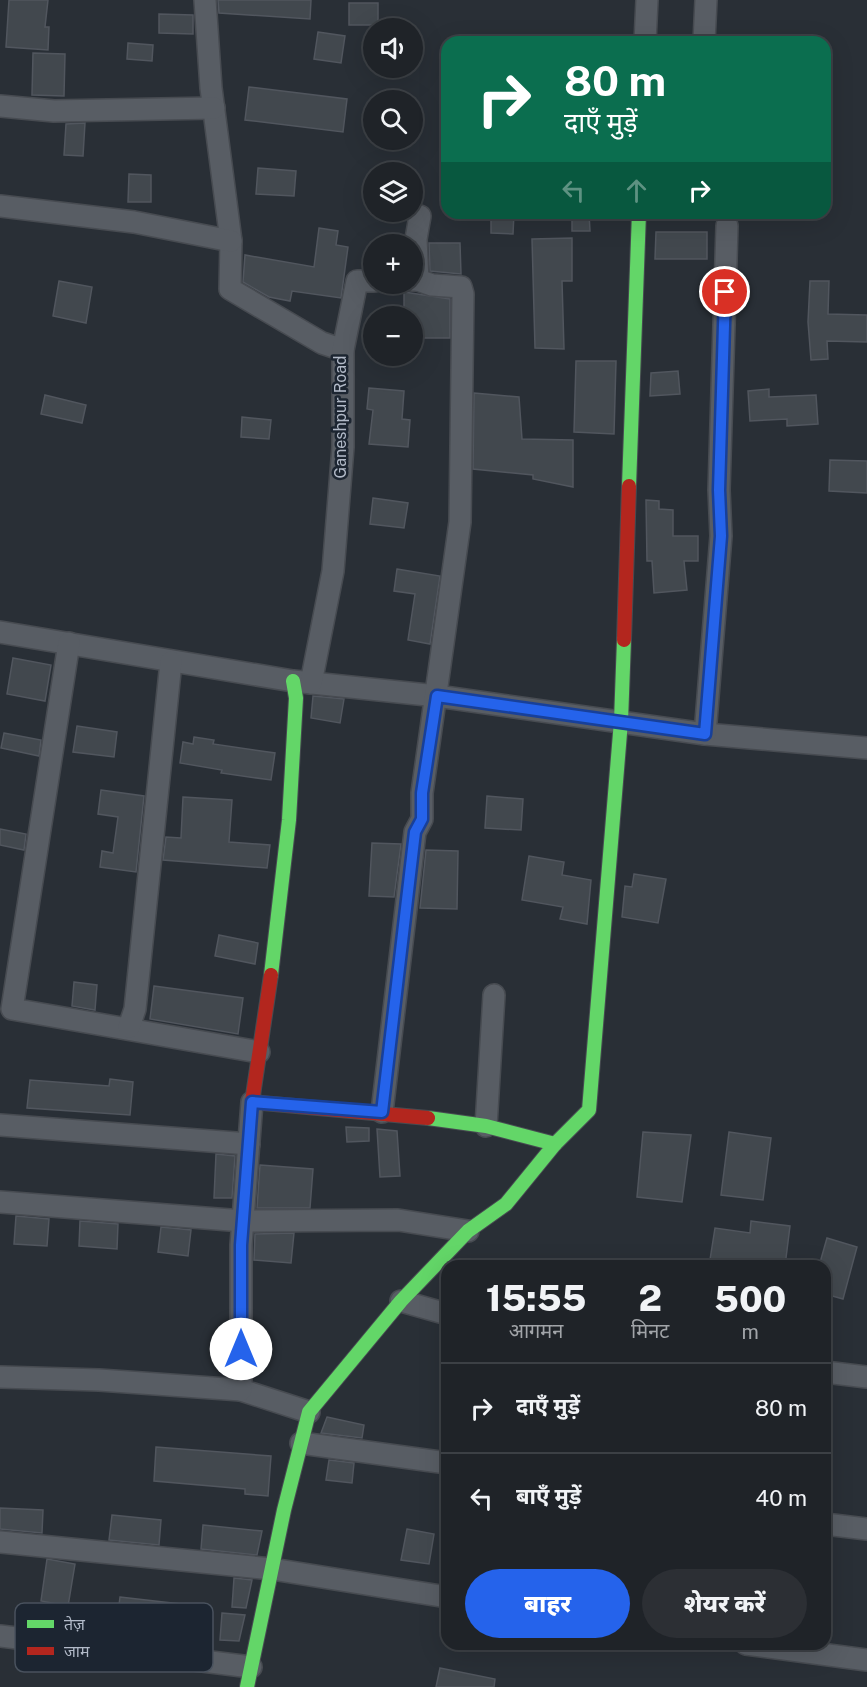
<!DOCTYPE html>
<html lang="hi">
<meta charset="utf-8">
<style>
:root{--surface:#1f2328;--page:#2c2f34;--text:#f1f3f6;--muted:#a1a4a8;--line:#3c4045;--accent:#2563eb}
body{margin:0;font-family:"Public Sans","Noto Sans Devanagari",sans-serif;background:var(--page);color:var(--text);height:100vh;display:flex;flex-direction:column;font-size:22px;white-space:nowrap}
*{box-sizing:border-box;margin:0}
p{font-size:20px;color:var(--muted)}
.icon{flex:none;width:33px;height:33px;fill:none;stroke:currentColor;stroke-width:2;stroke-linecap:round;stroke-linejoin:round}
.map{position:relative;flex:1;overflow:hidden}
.details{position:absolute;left:441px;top:1260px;width:390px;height:390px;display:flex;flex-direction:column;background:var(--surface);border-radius:18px;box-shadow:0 6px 24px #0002,0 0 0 2px var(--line)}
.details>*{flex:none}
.banner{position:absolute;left:441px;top:36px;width:390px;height:183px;border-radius:18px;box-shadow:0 6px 24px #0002,0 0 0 2px var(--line);background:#0b6e4f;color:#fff;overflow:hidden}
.fabs{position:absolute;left:363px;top:18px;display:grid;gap:12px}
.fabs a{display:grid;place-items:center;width:60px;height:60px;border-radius:50%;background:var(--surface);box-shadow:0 6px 24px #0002,0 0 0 2px var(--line);font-size:30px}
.pin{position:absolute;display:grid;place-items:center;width:51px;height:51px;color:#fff;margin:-26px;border:3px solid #fff;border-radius:50%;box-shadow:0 2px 6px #0007}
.me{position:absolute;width:66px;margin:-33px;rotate:0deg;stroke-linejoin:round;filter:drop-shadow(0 0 4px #0008)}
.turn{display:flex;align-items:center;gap:21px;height:126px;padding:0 24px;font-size:27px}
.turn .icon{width:78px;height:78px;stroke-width:2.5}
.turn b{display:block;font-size:42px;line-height:51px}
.lanes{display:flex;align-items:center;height:57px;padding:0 24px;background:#0003;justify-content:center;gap:30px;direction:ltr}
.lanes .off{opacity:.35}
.eta{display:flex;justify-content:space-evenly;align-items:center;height:102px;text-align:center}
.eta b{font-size:36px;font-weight:800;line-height:42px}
.primary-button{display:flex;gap:12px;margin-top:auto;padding:12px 24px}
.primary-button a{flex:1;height:69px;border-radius:36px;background:var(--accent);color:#fff;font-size:24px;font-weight:800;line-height:69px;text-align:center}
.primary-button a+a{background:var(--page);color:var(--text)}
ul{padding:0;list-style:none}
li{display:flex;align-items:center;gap:18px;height:90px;padding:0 24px;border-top:2px solid var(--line)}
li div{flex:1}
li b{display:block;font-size:22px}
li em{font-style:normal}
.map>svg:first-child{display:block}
.building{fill:#42484e;stroke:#51565e;stroke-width:1.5}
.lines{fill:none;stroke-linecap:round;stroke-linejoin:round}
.street-casing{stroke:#474b51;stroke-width:24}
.fast-casing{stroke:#474b51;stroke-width:16}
.jam-casing{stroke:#474b51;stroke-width:16}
.street{stroke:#585d64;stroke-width:21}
.fast{stroke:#63d668;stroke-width:14}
.jam{stroke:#b3261e;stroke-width:14}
.route-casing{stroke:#184099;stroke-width:15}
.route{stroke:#2563eb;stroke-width:10}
.labels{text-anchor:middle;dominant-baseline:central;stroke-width:5;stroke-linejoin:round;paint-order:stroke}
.street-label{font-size:16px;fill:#b2bac8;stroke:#1c2531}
.key{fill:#1c2531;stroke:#49525e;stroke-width:1.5}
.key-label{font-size:16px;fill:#b2bac8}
</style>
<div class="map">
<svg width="867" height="1687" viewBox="0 0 867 1687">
<rect width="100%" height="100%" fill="#292f36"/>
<g class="building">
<path d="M9,0H48L45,27H49L48,50L6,47Z"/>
<path d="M218,0H311L310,19L219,13Z"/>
<rect x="349" y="3" width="29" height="22"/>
<path d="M159,14L193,15V34L159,33Z"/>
<path d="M318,32L345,36L341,63L314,59Z"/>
<path d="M128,43L153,45L152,61L127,59Z"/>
<path d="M33,53L65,54L64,96L32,95Z"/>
<path d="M249,87L347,99L343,132L245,120Z"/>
<path d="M85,123L83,156L64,155L66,124Z"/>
<path d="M258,168L296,171L294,196L256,194Z"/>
<path d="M129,174L151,175V202H128Z"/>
<path d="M491,213H514L513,234L491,233Z"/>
<path d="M572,213H589L590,231H572Z"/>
<path d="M319,228L338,231L336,245L348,247L341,298L292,291L290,301L269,297L243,282L245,255L314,267Z"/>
<path d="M656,232H707V259H655Z"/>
<path d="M572,238V281H562L564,349L535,348L532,239Z"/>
<path d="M429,243H460L461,274L430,271Z"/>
<path d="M59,281L92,287L86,323L53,316Z"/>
<path d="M810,281H829L828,314L867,315V342L827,341L828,359L811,360L808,322Z"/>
<path d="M404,292L450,299V338H412V316H404Z"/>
<path d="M576,361H616L614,434L574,432Z"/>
<path d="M678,371L680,394L650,396L651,373Z"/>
<path d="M369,388L404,391L402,419L410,420L408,447L369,444L373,410L367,409Z"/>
<path d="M769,389V397L816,395L818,424L787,426V419L750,421L748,391Z"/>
<path d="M474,393L519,397L522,439L573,440V487L533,479V475L473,469Z"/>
<path d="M45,395L86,405L82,423L41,414Z"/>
<path d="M242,417L271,420L269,439L241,437Z"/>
<path d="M830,460L867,461V493L829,491Z"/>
<path d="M373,498L408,503L404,528L370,524Z"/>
<path d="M646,500L659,501V509L673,510V536H698V561H684L687,590L654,593L652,561H647Z"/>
<path d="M397,569L440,576L430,644L408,640L415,594L394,591Z"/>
<path d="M13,658L51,665L45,701L7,694Z"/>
<path d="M313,696L344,699L340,723L311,718Z"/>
<path d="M77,726L117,732L114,757L73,752Z"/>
<path d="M4,733L41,740L39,756L1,748Z"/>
<path d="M194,737L214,740L213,744L275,753L271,780L221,773L222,770L180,763L183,742L193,744Z"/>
<path d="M101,790L144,796L136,872L100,867L102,851L113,853L118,817L98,814Z"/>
<path d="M487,796L523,799L521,830L485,828Z"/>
<path d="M183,797L232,800L229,842L270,845L267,868L163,860L166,837L181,838Z"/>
<path d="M0,829L26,834L24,850L0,845Z"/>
<path d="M372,843L401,844L394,897L369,896Z"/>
<path d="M426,850L458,851L457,909L420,908Z"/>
<path d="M529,856L564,862L562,875L591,880L587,924L560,919L563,907L522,900Z"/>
<path d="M634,874L666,879L658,923L622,917L625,886L632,887Z"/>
<path d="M219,935L258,943L255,964L215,956Z"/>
<path d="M74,982L97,985L95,1010L72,1006Z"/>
<path d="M154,986L243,998L238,1034L150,1019Z"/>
<path d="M110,1079L133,1082L130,1115L27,1108L30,1080L109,1086Z"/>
<path d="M346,1127L369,1128V1141L347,1142Z"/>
<path d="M377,1129L397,1131L400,1176L380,1177Z"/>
<path d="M643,1132L691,1135L682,1202L637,1197Z"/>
<path d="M729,1132L771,1138L763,1200L721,1195Z"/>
<path d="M216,1154L235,1156L232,1198H214Z"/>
<path d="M260,1165L313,1169L310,1208H257Z"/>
<path d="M16,1216L49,1219L47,1246L14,1244Z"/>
<path d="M80,1221L118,1224L117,1249L79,1246Z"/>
<path d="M751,1221L790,1226L785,1266H709L715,1228L750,1233Z"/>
<path d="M161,1227L191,1230L188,1256L158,1252Z"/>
<path d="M294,1233L291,1263L254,1260L255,1234Z"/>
<path d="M827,1238L857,1247L843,1299L825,1294V1266H819Z"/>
<path d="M327,1417L364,1425L362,1438L321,1433Z"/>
<path d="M156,1447L271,1456L268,1496L245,1494V1489L154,1481Z"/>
<path d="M329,1460L354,1463L352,1483L326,1480Z"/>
<path d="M0,1508L43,1510L42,1533L0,1529Z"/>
<path d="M112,1515L161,1520L159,1545L109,1540Z"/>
<path d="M203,1525L262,1531L257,1555L201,1549Z"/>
<path d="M407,1529L434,1534L429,1564L401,1560Z"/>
<path d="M47,1559L75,1564L68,1606L41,1601Z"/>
<path d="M234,1578L252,1580L246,1608L232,1607Z"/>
<path d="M120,1597L189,1605L186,1637L116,1629Z"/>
<path d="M222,1613L245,1615L239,1641L220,1640Z"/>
<path d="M440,1668L495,1679L494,1687H436Z"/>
</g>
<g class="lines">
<g class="street-casing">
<g id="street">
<path d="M205,0L211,88L231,241L230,289L322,343L343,350"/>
<path d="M645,42L647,0"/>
<path d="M704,42L706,0"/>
<path d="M0,106L54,111L214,108"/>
<path d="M0,206L134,222L231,241"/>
<path d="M412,280H418L416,239L420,216"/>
<path d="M0,632L293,681L437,696L705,734L867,748"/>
<path d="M69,643L12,1009L259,1052"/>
<path d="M311,683L333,571L343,447V350L357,281H374"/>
<path d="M705,734L721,536L719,490L727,226"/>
<path d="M129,1027L135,1009L171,662"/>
<path d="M252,1102L241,1245V1390L309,1412"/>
<path d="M382,1112L415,832L422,819V793L460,522L463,294L461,287L432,285L418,280"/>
<path d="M0,1125L249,1144"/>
<path d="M486,1126L494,995"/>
<path d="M0,1202L243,1221L398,1220L468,1231"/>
<path d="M401,1301L447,1314"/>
<path d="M825,1372L867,1377"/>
<path d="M0,1377L99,1380L241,1390"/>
<path d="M301,1443L447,1463"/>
<path d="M825,1524L867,1529"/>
<path d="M0,1542L272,1569L447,1597"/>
<path d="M0,1636L251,1667"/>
<path d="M746,1644L867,1660"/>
</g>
</g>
<g class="fast-casing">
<g id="fast">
<path d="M629,486L639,213"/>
<path d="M271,975L289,820L296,698L293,681"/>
<path d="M555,1144L589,1110L621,721L624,640"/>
<path d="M247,1687L284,1510L309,1412L401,1301L468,1231L506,1204L555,1144L486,1126L428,1118"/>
</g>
</g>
<g class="jam-casing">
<g id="jam">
<path d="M624,640L629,486"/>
<path d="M271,975L252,1102L428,1118"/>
</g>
</g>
<use href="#street" class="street"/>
<use href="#fast" class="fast"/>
<use href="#jam" class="jam"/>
</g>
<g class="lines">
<g class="route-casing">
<path id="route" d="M241,1349V1245L252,1102L382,1112L415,832L422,819V793L437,696L705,734L721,536L719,490L725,292"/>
</g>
<use href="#route" class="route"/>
</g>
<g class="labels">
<g class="street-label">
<text transform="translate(340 417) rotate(-90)">Ganeshpur Road</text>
</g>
</g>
<rect x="15" y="1603" width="198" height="69" rx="9" class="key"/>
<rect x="27" y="1620" width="27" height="8" fill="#63d668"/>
<rect x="27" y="1647" width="27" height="8" fill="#b3261e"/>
<g class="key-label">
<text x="64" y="1630">तेज़</text>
<text x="64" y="1657">जाम</text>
</g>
</svg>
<div class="fabs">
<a><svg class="icon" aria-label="sound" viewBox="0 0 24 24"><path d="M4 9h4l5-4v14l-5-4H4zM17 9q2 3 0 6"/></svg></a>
<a><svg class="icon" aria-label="search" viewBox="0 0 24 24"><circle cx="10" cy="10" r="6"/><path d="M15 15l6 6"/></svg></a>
<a><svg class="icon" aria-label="layers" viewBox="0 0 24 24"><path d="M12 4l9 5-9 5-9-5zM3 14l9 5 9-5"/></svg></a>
<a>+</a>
<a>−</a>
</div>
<div class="pin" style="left:725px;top:292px;background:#d93025"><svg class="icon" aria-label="arrive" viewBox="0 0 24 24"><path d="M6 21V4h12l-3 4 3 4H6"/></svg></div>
<svg class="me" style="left:241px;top:1349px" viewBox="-20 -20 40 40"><circle r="19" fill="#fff"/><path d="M0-13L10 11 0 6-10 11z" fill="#2563eb"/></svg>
<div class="banner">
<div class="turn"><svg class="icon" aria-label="right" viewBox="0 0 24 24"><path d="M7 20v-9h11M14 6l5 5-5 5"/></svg><div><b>80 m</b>दाएँ मुड़ें</div></div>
<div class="lanes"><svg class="icon off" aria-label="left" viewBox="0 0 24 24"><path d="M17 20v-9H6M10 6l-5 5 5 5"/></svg><svg class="icon off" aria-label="ahead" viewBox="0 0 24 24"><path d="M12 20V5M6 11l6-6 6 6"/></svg><svg class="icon" aria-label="right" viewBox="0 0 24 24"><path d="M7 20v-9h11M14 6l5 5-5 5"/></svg></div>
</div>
<section class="details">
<div class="eta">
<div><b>15:55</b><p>आगमन</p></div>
<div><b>2</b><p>मिनट</p></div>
<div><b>500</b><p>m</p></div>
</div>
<ul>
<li><svg class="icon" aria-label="right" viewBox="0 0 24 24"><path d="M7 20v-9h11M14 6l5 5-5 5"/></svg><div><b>दाएँ मुड़ें</b></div><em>80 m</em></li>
<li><svg class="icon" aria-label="left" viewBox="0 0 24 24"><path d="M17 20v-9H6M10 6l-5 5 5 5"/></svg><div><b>बाएँ मुड़ें</b></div><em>40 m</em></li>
</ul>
<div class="primary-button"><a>बाहर</a><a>शेयर करें</a></div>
</section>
</div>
